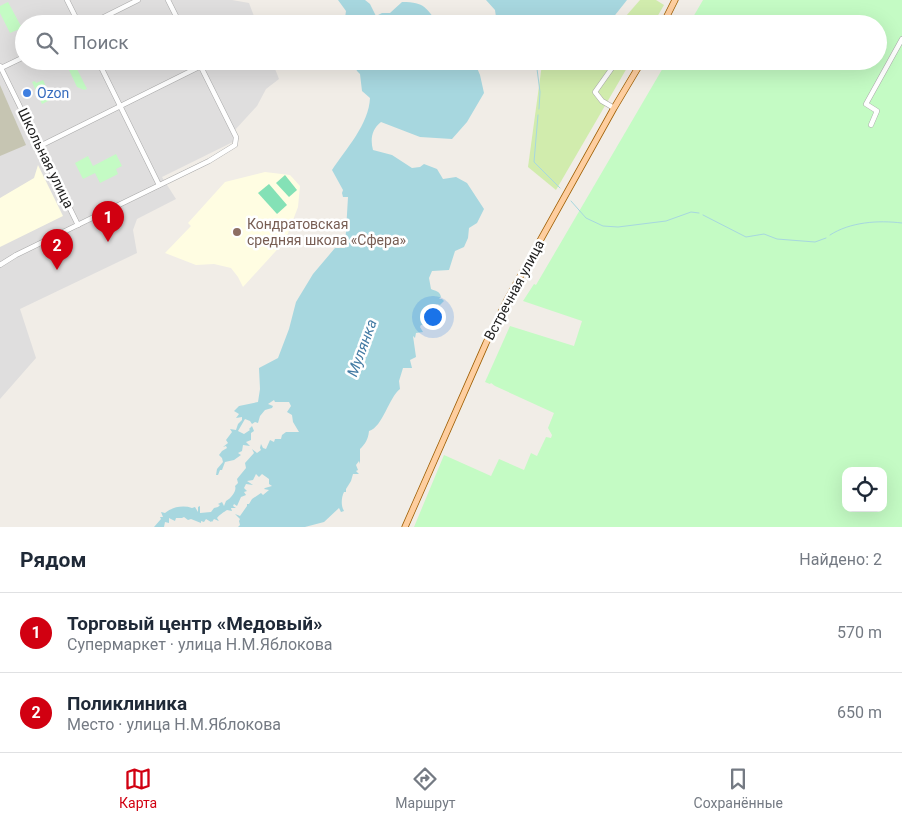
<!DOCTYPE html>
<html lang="ru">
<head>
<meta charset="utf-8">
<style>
  body { margin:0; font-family:Roboto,sans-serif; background:#f2f2f3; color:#1f2937 }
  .controls { position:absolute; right:15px; bottom:15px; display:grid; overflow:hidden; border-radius:10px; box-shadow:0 5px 20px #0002 }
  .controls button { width:45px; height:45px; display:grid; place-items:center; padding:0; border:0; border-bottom:1px solid #e0e1e3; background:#fff; color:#1f2937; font:25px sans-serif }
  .you { position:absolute; left:432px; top:316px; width:18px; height:18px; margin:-12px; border:4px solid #fff; border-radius:50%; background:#1a73e8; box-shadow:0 0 0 8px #1a73e833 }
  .badge { display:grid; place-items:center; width:32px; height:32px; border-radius:50%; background:#d10011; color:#fff; font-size:16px; font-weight:700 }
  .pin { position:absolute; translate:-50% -41px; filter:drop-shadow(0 1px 2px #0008) }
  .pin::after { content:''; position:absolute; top:26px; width:18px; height:15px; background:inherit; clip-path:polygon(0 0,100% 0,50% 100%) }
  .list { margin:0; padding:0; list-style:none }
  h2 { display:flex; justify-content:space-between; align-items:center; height:65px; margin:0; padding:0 20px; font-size:21px }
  h2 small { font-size:16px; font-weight:400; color:#747a83 }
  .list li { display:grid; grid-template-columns:32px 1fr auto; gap:15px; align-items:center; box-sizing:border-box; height:80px; padding:0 20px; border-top:1px solid #e0e1e3 }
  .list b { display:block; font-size:19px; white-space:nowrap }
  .list p { margin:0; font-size:16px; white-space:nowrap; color:#747a83 }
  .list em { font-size:16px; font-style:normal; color:#747a83 }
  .icon { flex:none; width:28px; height:28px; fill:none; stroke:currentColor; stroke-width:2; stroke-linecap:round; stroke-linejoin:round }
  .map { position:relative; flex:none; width:902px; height:527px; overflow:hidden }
  .search { position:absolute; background:#fff; box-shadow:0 5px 20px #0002; left:15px; right:15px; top:15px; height:55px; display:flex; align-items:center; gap:12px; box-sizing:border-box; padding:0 18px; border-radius:28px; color:#747a83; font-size:19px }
  .sheet { height:225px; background:#fff }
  nav { display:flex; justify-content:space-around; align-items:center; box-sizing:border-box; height:70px; border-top:1px solid #e0e1e3; background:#fff; font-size:14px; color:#747a83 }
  nav a { display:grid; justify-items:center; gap:2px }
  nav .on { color:#d10011 }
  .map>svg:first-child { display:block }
  .residential { fill:#dfdede }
  .education { fill:#fffde2 }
  .construction { fill:#c6c5b2 }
  .grass { fill:#d1ecad }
  .park { fill:#c4fbc4; fill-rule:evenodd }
  .pitch { fill:#84e1b6 }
  .water { fill:#a7d7df }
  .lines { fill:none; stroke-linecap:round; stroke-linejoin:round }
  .stream { stroke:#a7d7df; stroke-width:1 }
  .minor-casing { stroke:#a8a8a8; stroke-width:5.5 }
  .major-casing { stroke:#9d5d00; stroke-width:7 }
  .minor { stroke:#fff; stroke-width:4.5 }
  .major { stroke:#fece9f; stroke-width:5.5 }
  .shop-dot { fill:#3f7fe0; stroke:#fff; stroke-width:2 }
  .education-dot { fill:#8d6e63; stroke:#fff; stroke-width:2 }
  .labels { text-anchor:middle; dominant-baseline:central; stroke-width:5; stroke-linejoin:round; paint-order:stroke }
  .shop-label { font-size:14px; fill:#366cbe; stroke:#fff; text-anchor:start }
  .street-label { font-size:14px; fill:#212121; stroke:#fff }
  .education-label { font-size:14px; fill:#785e54; stroke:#fff; text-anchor:start }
  .water-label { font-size:15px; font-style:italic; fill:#447ba4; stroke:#fff }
</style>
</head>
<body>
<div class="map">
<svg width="902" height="527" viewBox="0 0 902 527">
  <rect width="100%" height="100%" fill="#f1ede7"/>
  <polygon class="residential" points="0,0 232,0 249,3 257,24 24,24 24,61 272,61 279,79 266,89 257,106 235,130 239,139 162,177 176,199 137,219 133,230 137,253 20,309 36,358 0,399"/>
  <g class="education">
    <polygon points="38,165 63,216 0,247 0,198 34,178"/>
    <polygon points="265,172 290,175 300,186 298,207 285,241 243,287 238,277 231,268 214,264 196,265 165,253 191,226 188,223 225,182"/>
  </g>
  <polygon class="construction" points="0,85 26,145 0,156"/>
  <g class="grass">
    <polygon points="640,0 656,0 664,5 653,24 619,24"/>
    <polygon points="549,61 631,61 556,190 528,167 542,64"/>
  </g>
  <g class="park">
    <path d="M703,0H902V527H414L444,455L491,476L499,459L524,470L531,453L537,456L546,437L551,438L552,435L548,428L554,413L495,386L491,383L490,384L485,382L510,326L574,346L582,321L523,301L534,284L536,285L667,61H878V24H689ZM846,471H883V508H846Z"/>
    <polygon points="8,2 22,28 10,33 0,13 0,6"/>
    <polygon points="75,65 87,89 84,90 77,87 68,68"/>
    <polygon points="43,80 52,99 42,104 32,82 35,81 36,83"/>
    <polygon points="116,154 122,166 116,169 118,174 100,183 95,173 83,179 75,163 88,156 93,166"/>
  </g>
  <g class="pitch">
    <polygon points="285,175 297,190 289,197 276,183"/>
    <polygon points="269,184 287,205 277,214 258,193"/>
  </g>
  <g class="water">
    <path d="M338,0H365L370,4L376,16L382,13H390L402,2C426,2 425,8 439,24H344L346,11Z"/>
    <polygon points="486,0 627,0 608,24 497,24 495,10"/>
    <path d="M353,61H474L480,75L484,93L467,122L452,139L420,137L381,122C372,129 370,139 373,150L392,155L412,168L420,167L424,164L437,169L443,179L456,177L467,183L484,209L477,223L469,228L468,238L464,247L455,251L449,270L432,271L429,278L431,289C435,291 440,291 441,297L439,299H442L444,301L440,305L437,304L434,310L431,309V314L435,319H431L429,322L430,325H421L420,327L423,332L416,333L415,338L413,336L416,357L410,360L412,368H403L399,381L400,389C389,397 383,427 369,431C368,440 365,444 360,449V464L359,461L356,465L358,470L356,471L359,474H353L351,481L346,489V492H344C341,498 341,506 344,511L341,512L339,508L324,522L305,527H238L240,525L239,521L240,519L235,514L240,516L247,506V504H249L252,499L261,493L263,495L269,490L264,489L265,488L272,486L269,484V479L262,474L259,477L256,474L253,480L247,481L253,485L246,484L244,488L247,491L244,492L246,495L241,497L237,506L234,504L233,506L236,508H231L232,511L227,510C224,512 219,515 217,518L219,521L214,519L212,522L211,521V522L206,519L204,522L201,521V523L191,519L188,520L184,517L182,518H176L175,521L169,518V523L165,522L164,527H154L161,519L160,517H163L161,512L165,513C172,507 183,505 192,508L195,507L198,512V507L200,506V513L211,512L214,508L218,507L220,505L218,504L222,502L224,506L226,501C232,498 237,490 235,486L238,483L237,479L246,468L245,463L254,453L252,449L257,453L261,450L260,448L261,444L263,448L266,449L270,440L274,442L275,439H281L282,435L286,432H299L293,422L292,415L287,412L291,406L289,402H275L274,400L268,404L273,406L272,408L265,410L260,416L258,423L255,422L252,424L250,421L245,419L238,431L244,434L250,430L249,429L252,426L254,431L251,433V440L246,442L250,446L243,445L242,451L238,453L241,455L234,460L225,462L222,470H220L218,475H216L217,469L223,462L222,458L219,455L222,451L227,448L226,446L223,447L228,443L226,440L232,432L230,429L236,430L238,424L242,420V417L236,418L239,414L234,411L239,406L258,402L260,389L259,368L278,358L289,329L296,302L313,274L335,248H345L348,197H343L342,193L343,190L332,170C346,149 369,124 370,98L362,91L360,74L357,71Z"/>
  </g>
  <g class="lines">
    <g class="stream">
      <polyline points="536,61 540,92 539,109"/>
      <polyline points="538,115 534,162 560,188"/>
      <polyline points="571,201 586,218 603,226 618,227 666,221 691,212 699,213"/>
      <polyline points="703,215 746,237 764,234 777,239 815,242 826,238"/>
      <path d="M830,235C850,222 878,220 902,223"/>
    </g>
    <defs>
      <g id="minor">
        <polyline points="67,0 79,24"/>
        <polyline points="168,0 180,24"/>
        <polyline points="90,24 138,0"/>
        <polyline points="98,61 159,185"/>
        <polyline points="0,66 78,225"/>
        <polyline points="1,68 24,57"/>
        <polyline points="614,108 602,101 595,92 617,61"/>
        <polyline points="871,125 877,111 866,104 902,39"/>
        <polyline points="40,146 201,66"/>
        <polyline points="0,265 16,255 209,161 235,145 236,137 198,61"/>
      </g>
      <g id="major">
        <polyline points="663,24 675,0"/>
        <polyline points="405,527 486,343 507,300 614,108 642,61"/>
      </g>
    </defs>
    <use href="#minor" class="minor-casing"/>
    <use href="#major" class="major-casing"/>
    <use href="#minor" class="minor"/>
    <use href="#major" class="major"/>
  </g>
  <circle class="shop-dot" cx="27" cy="93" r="5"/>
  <circle class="education-dot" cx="237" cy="232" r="5"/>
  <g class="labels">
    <g class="shop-label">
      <text x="37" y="93">Ozon</text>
    </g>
    <g class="street-label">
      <text transform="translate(46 158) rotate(64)">Школьная улица</text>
      <text transform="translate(514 290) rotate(-62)">Встречная улица</text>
    </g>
    <g class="education-label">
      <text x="247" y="224">Кондратовская<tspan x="247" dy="16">средняя школа «Сфера»</tspan></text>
    </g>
    <g class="water-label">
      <text transform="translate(362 348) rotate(-70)">Мулянка</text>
    </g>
  </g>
</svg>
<div class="controls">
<button><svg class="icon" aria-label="locate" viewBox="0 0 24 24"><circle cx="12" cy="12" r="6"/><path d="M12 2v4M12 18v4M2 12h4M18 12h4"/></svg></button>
</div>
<div class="you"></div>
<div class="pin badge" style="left:108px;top:242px">1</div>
<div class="pin badge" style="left:57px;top:270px">2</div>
<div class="search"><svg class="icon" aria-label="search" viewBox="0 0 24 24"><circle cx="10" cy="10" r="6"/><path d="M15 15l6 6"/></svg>Поиск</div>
</div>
<section class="sheet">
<h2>Рядом<small>Найдено: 2</small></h2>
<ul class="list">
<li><span class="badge">1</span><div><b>Торговый центр «Медовый»</b><p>Супермаркет · улица Н.М.Яблокова</p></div><em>570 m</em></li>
<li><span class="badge">2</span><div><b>Поликлиника</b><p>Место · улица Н.М.Яблокова</p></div><em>650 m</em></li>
</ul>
</section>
<nav>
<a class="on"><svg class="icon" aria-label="map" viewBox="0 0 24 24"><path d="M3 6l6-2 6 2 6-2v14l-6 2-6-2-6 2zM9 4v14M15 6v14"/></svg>Карта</a>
<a><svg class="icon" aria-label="directions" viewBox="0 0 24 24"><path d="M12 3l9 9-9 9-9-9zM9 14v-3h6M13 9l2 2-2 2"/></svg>Маршрут</a>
<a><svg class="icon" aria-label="saved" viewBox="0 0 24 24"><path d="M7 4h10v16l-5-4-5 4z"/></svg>Сохранённые</a>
</nav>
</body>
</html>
